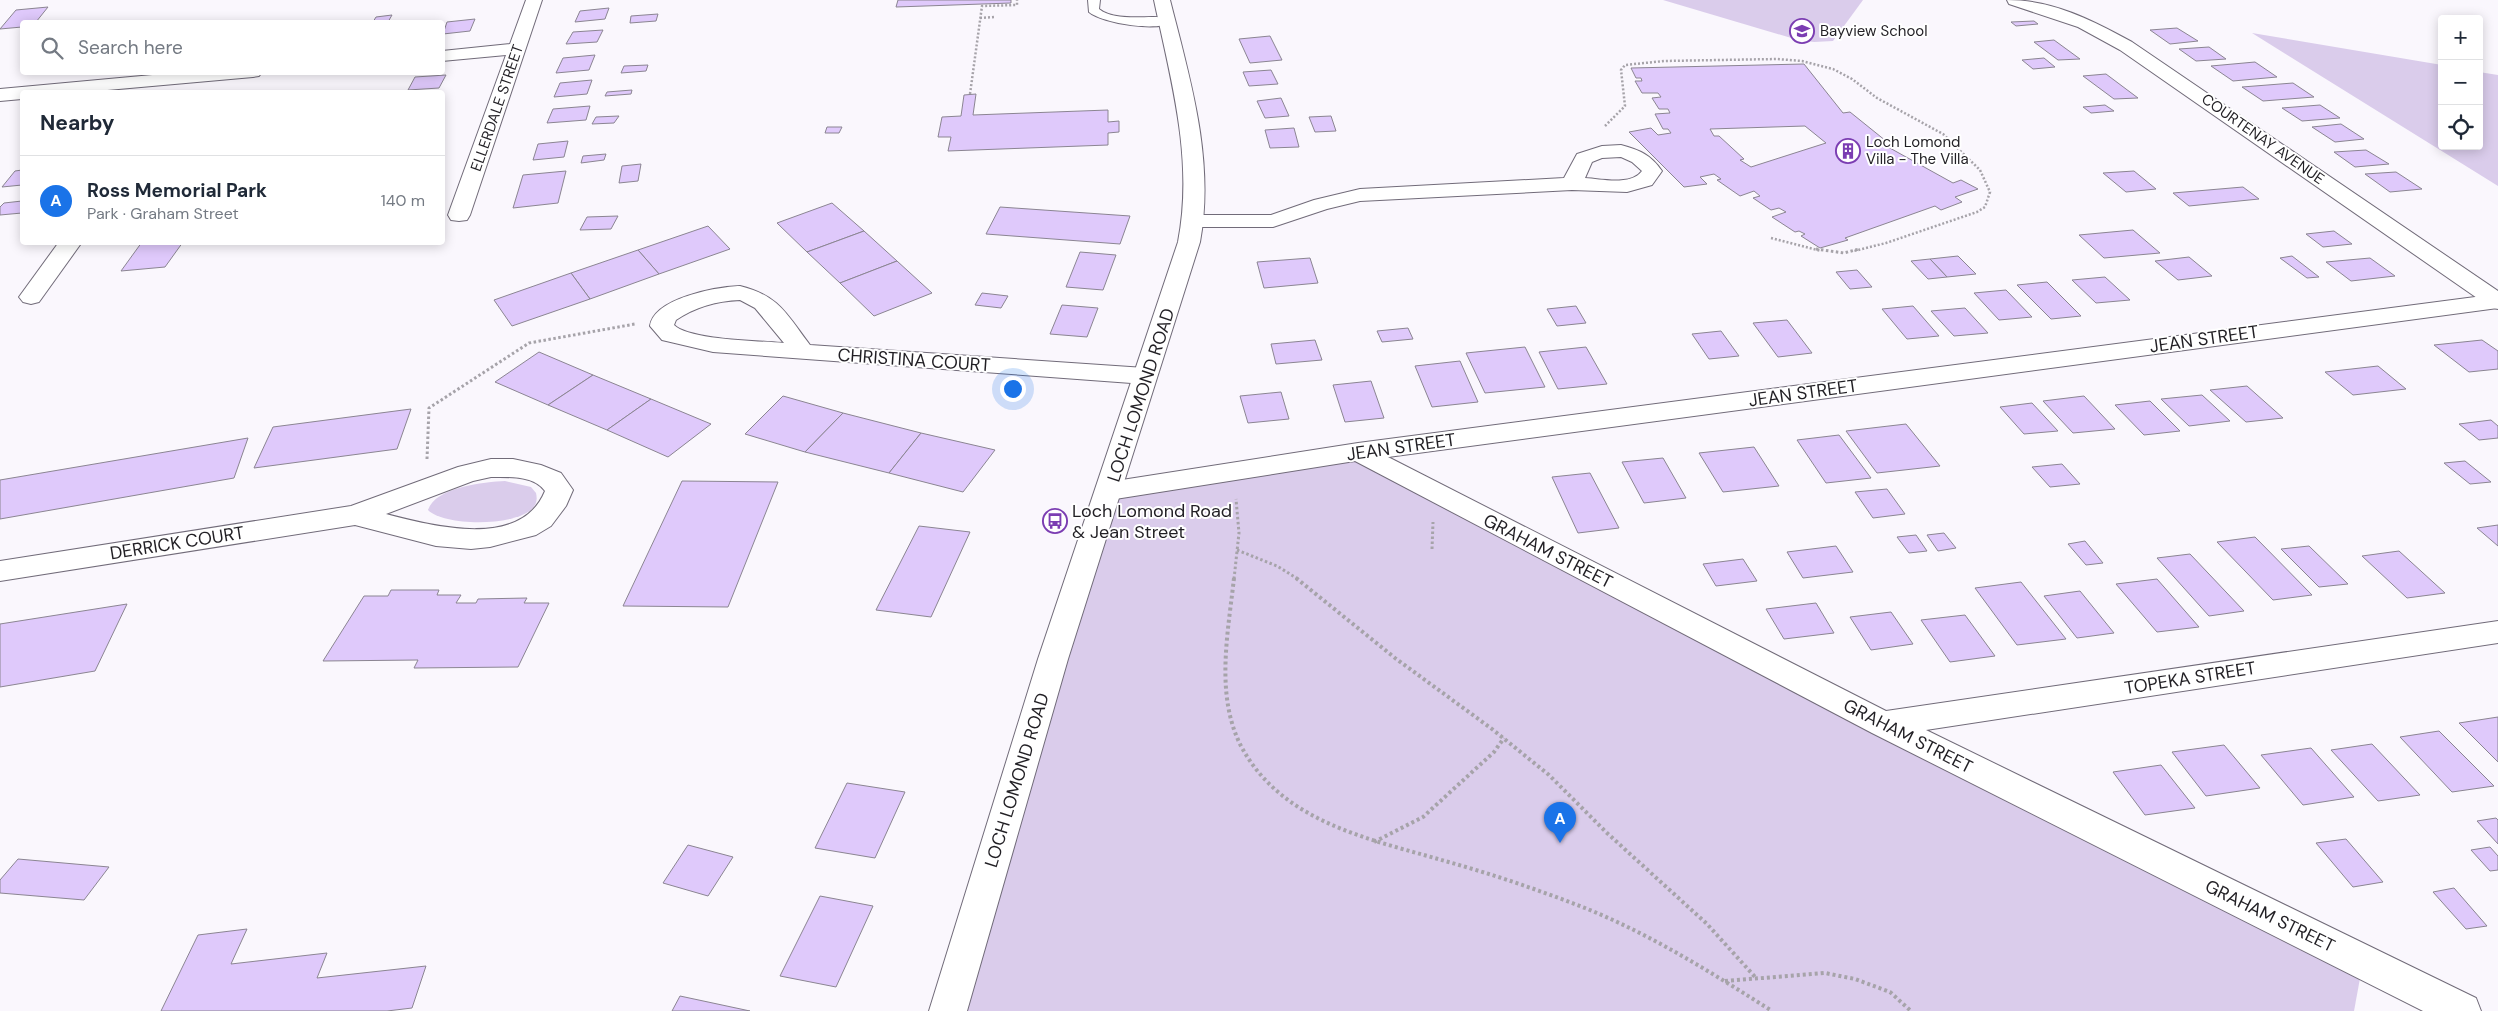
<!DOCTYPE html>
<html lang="en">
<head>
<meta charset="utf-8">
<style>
  body { margin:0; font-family:"DM Sans",sans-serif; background:#f6f6f7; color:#1f2937 }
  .controls { position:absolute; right:15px; top:15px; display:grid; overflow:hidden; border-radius:5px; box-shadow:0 2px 12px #0003 }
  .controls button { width:45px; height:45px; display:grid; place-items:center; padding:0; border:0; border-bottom:1px solid #e0e1e3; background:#fff; color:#1f2937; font:25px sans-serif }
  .you { position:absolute; left:1012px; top:388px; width:18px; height:18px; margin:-12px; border:4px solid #fff; border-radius:50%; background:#1a73e8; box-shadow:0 0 0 8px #1a73e833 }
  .badge { display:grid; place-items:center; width:32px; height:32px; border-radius:50%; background:#1a73e8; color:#fff; font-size:16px; font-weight:700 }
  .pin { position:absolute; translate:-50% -41px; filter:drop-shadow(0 1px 2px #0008) }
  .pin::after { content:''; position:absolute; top:26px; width:18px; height:15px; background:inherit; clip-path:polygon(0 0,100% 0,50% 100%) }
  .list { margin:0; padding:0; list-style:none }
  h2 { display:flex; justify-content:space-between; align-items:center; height:65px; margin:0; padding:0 20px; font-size:21px }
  h2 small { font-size:16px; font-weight:400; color:#747a83 }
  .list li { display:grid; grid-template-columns:32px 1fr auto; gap:15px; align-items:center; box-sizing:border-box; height:90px; padding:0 20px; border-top:1px solid #e0e1e3 }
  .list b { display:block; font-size:19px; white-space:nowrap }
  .list p { margin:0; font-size:16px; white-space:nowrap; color:#747a83 }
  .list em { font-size:16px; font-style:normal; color:#747a83 }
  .icon { flex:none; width:28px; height:28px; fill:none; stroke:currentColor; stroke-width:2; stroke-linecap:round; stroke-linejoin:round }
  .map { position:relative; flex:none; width:2498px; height:1011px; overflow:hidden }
  .search { position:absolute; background:#fff; box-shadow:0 2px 12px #0003; left:20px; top:20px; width:425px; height:55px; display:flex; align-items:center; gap:12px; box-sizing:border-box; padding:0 18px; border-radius:5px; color:#747a83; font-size:19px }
  .panel { position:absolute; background:#fff; box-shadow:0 2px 12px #0003; left:20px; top:90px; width:425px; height:155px; border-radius:5px }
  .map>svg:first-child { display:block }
  .green { fill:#dacceb }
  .building { fill:#dfc9fb; stroke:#8b8592; fill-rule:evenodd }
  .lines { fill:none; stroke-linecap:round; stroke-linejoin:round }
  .lane-casing { stroke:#716b79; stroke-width:2 }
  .street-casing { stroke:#716b79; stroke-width:2 }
  .secondary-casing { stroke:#716b79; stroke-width:2 }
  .path-far2 { stroke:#a6a3a9; stroke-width:2.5; stroke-dasharray:2 2; stroke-linecap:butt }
  .path-far1 { stroke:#a6a3a9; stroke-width:3; stroke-dasharray:2.5 2.5; stroke-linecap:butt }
  .path { stroke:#a6a3a9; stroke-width:4; stroke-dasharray:3 3; stroke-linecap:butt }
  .lane { fill:#fff; fill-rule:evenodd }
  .street { fill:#fff; fill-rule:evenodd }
  .secondary { fill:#fff; fill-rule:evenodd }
  .labels { text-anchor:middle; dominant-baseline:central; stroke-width:4; stroke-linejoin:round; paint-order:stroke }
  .far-poi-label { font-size:15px; fill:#211f24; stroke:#fff; text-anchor:start }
  .far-street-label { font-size:15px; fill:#211f24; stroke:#fff }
  .street-label { font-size:18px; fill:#211f24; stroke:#fff }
  .poi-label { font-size:18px; fill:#211f24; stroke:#fff; text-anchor:start }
</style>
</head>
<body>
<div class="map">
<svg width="2498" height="1011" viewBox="0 0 2498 1011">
  <rect width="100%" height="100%" fill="#faf7fd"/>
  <g class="green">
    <polygon points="1663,0 1863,0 1833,41 1814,42 1798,40"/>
    <polygon points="2252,33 2442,65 2442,146 2479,146 2479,72 2498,75 2498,186"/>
    <polygon points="1358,452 2363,962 2354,1011 948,1011 1109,491"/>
    <path d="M505,481L531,487L536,493C537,497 537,501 535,505C523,527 444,527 428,510C435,487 485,482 505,481Z"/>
  </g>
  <g class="building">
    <polygon points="898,0 1011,0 1011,3 896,7"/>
    <polygon points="48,7 36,22 22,22 22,27 0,29 16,10"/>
    <polygon points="609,8 605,19 575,22 580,11"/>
    <polygon points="658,14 656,21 630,23 631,16"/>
    <polygon points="392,15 388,22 373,22 376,17"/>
    <polygon points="475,19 470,31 443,34 447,22"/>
    <polygon points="2034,21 2038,24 2016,26 2011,22"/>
    <polygon points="2177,28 2198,41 2170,44 2150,30"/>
    <polygon points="603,30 597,42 566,44 573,32"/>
    <polygon points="1270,36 1282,60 1250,63 1239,39"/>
    <polygon points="2054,40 2080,59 2058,60 2034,42"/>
    <polygon points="2209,47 2226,59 2196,61 2179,49"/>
    <polygon points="595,55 589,70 556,73 563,58"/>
    <polygon points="2044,58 2055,67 2033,69 2022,60"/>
    <polygon points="2255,62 2277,77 2233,81 2211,66"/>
    <path d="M1804,64L1843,113L1850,112L1886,141L1879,142L1953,183L1961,180L1978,189L1955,197L1962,202L1941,210L1935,206L1845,238L1848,240L1820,248L1801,236L1805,234L1799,231L1795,232L1772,217L1786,212L1779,208L1771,210L1753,198L1760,196L1754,191L1740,196L1717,180L1721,179L1714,174L1700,177L1707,184L1684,187L1629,132L1651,128L1658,135L1671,133L1668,129H1663L1655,114L1670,113L1668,109H1659L1652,98L1661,97L1658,93H1642L1635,81H1642L1641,78H1636L1631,68ZM1805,126L1826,143L1751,167L1740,160L1744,159L1719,136H1714L1710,129Z"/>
    <polygon points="648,65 646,71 621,73 624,66"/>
    <polygon points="1271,70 1278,84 1249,86 1243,72"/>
    <polygon points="2106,74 2138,98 2114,99 2083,76"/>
    <polygon points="446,75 439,88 408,90 415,77"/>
    <polygon points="592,80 587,94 554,97 560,83"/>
    <polygon points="2293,83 2314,97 2263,101 2242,87"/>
    <polygon points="632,90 631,94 605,96 607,92"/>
    <polygon points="976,94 973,115 1108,110 1108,122 1119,121 1119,132 1108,133 1108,145 948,151 951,137 938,137 942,117 961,116 964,95"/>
    <polygon points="1281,98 1289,116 1265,118 1257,101"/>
    <polygon points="2105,105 2114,111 2091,113 2083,107"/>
    <polygon points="2320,105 2340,118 2302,121 2282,108"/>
    <polygon points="590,106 586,120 547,123 553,109"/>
    <polygon points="619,116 614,123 592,124 596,117"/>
    <polygon points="1331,116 1336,131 1315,132 1309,117"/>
    <polygon points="2341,124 2364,139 2335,142 2312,127"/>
    <polygon points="827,127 842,127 839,133 825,133"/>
    <polygon points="1294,128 1299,147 1270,148 1265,130"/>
    <polygon points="568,141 564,157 533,160 538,144"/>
    <polygon points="2366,150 2389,164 2355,167 2334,152"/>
    <polygon points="606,154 604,160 581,163 583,156"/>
    <polygon points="641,164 638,181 619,183 622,166"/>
    <polygon points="22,170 22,185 2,187 15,171"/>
    <polygon points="566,171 558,203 513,208 523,175"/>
    <polygon points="2134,171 2156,189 2126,192 2103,173"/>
    <polygon points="2396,172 2422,189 2390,192 2365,174"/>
    <polygon points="2243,187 2259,199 2189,206 2173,193"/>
    <polygon points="22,201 22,213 0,215 0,207 4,203"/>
    <polygon points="832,203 864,231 807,252 777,223"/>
    <polygon points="1000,207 1130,216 1120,244 986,234"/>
    <polygon points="618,216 611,229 580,230 587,217"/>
    <polygon points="708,226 730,249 659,274 638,250"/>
    <polygon points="2133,230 2160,253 2104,258 2079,235"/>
    <polygon points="864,231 897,261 840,283 807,252"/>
    <polygon points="2334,231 2352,244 2323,247 2306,234"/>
    <polygon points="142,242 183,242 165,267 121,271"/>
    <polygon points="638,250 659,274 590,299 571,273"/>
    <polygon points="1080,252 1116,255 1103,290 1066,287"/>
    <polygon points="1958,256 1976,274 1947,277 1930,259"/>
    <polygon points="2292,256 2319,277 2307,278 2280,258"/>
    <polygon points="2189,257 2212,276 2178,280 2155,261"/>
    <polygon points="1310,258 1318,283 1264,288 1257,262"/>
    <polygon points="2370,258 2395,276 2351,281 2326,262"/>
    <polygon points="1930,259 1947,277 1928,279 1911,261"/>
    <polygon points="897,261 932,293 874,316 840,283"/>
    <polygon points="1857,270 1872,287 1850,289 1836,272"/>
    <polygon points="571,273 590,299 512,326 494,300"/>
    <polygon points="2105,277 2130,300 2096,303 2072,280"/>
    <polygon points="2047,282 2081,316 2051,319 2017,285"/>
    <polygon points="2006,290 2032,317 1999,320 1974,293"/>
    <polygon points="982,293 1008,296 1001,308 975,305"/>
    <polygon points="1062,305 1098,308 1087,337 1050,334"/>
    <polygon points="1576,306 1586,323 1557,326 1547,309"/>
    <polygon points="1913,306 1939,336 1907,339 1882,309"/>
    <polygon points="1965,308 1988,333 1954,336 1931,311"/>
    <polygon points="1787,320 1812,353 1778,357 1753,323"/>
    <polygon points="1408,328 1413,339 1382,342 1377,331"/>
    <polygon points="1721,331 1739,356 1709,359 1692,334"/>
    <polygon points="1315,340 1322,360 1276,364 1271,344"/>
    <polygon points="2482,340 2498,351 2498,369 2469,372 2434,345"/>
    <polygon points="1525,347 1545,387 1485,393 1466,353"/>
    <polygon points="1586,347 1607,384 1558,389 1539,352"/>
    <polygon points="539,352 593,375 548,405 495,382"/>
    <polygon points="1460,361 1478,402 1432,407 1415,366"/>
    <polygon points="2378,366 2406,389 2353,395 2325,372"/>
    <polygon points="593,375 651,399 607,430 548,405"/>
    <polygon points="1371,381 1384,418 1345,422 1333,385"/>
    <polygon points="2247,386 2283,418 2246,422 2210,390"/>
    <polygon points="1281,392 1289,419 1248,423 1240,396"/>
    <polygon points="2202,395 2230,421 2189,426 2161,399"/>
    <polygon points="783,396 843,413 805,452 745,434"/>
    <polygon points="2084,396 2115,429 2073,433 2043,401"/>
    <polygon points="651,399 711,424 668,457 607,430"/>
    <polygon points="2150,401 2180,431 2144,435 2115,405"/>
    <polygon points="2032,403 2058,431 2024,434 2000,407"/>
    <polygon points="411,409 397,449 254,468 273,427"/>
    <polygon points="843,413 921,433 889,473 805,452"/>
    <polygon points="2491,420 2498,426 2498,438 2479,440 2459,424"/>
    <polygon points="1906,424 1940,466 1877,473 1846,431"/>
    <polygon points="921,433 995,450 963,492 889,473"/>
    <polygon points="1839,435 1871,478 1826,483 1797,440"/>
    <polygon points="248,438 234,478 0,519 0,480"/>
    <polygon points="1754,447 1779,486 1723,492 1699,453"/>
    <polygon points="1663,458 1686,498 1644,503 1622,462"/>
    <polygon points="2465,461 2491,482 2470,484 2444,463"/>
    <polygon points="2062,464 2080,484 2050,487 2032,467"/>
    <polygon points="1590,473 1619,528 1578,533 1552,477"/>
    <polygon points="682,481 778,482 728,607 623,606"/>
    <polygon points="1887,489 1905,514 1873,518 1855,492"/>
    <polygon points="2498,525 2498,546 2477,528"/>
    <polygon points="919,526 970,532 931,617 876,610"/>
    <polygon points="1944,533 1956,548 1938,551 1927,535"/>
    <polygon points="1916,535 1927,551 1909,553 1897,537"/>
    <polygon points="2255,537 2312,595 2273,600 2217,542"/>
    <polygon points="2085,541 2103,563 2086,565 2068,544"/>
    <polygon points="1836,546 1853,572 1803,578 1787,552"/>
    <polygon points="2309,546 2348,584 2319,587 2281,549"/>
    <polygon points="2399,551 2445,593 2407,598 2362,556"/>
    <polygon points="2190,554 2244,611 2209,616 2157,558"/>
    <polygon points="1743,559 1757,581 1716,586 1703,564"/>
    <polygon points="2157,579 2199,627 2157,632 2116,584"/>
    <polygon points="2021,582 2066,639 2017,645 1975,588"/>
    <polygon points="391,590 439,590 437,595 461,595 456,603 476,603 478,599 527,598 524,603 549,603 518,667 414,668 418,660 323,661 364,596 388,596"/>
    <polygon points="2080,591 2114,633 2077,638 2044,596"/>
    <polygon points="1816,603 1834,633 1784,639 1766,609"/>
    <polygon points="127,604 95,671 0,687 0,624"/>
    <polygon points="1891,612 1913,644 1871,650 1850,617"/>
    <polygon points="1965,615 1995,656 1950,662 1921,620"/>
    <polygon points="2498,717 2498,762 2459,723"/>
    <polygon points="2439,731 2494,786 2452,792 2400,737"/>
    <polygon points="2372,744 2420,795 2378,801 2331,750"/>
    <polygon points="2224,745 2260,788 2206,796 2172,752"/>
    <polygon points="2311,748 2354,797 2303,805 2261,755"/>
    <polygon points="2161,765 2195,808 2145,815 2113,772"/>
    <polygon points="847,783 905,792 875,858 815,848"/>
    <polygon points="2496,818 2498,820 2498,844 2477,821"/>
    <polygon points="2346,839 2383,882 2353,887 2316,843"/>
    <polygon points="688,845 733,857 708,896 663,883"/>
    <polygon points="2490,847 2498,856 2498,870 2490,871 2471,850"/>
    <polygon points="18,859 109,867 84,900 0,893 0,880"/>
    <polygon points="2454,888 2487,926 2466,929 2433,892"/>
    <polygon points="820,896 873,906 836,987 780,976"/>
    <polygon points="247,929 231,964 327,953 317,978 426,966 412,1008 387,1011 161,1011 198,935"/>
    <polygon points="680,996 750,1011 672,1011"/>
  </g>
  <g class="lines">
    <defs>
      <path id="lane" d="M1088,0H1100L1099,9C1119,25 1162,11 1172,21C1160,33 1102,23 1089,12Z"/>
      <g id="street">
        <polygon points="526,0 542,0 470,215 467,220 459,221 451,220 448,215 506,55 442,61 442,51 510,44"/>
        <polygon points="185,72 262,72 259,76 253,77 85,92 22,92 22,99 0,101 0,89"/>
        <path d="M1621,145C1640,150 1651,155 1662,171L1652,185L1627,192L1572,190L1360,201L1327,209L1273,227H1193L1185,226L1182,221L1185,216L1193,215H1271L1314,200L1360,189L1564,178L1577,154L1602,146ZM1621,157L1632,162L1642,171C1631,186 1601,179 1585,178L1592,162L1602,158Z"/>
        <polygon points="59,242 82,242 39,302 31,304 23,302 19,297"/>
        <path d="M740,286C780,296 787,315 810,345L1145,368L1154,371L1157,376L1154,381L1145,384L713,352L662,340L650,326C654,298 716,287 740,286ZM740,300L755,308L784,343C761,341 688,340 674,325L676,320C695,307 717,301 740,300Z"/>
        <polygon points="2498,294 2498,308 1388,457 1886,711 2498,621 2498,643 1926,730 2476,998 2481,1011 2423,1011 1872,733 1355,461 1109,500 1099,497 1095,491 1099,485 1109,482 1358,443"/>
        <path d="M491,459H513L541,465L561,473L573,490L566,506L551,526L536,535L490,547L471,549L436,546L355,525L0,581V561L351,506L458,467ZM491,477C508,477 534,475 545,491C521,550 433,526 386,514L473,481Z"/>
      </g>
      <g id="secondary">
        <path d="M1154,0H1170C1190,79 1215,160 1200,242L1068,659L967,1011H929L1038,659L1178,242C1194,160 1171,80 1154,0Z"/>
        <path d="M2007,0C2053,0 2092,20 2132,42L2498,291V309L2490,307L2120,50L2078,27L2009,4Z"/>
      </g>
    </defs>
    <use href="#lane" class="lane-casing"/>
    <use href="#street" class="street-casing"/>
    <use href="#secondary" class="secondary-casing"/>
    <g class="path-far2">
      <polyline points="980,18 995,17"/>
      <polyline points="970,94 982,6 1017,5 1017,0"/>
      <polyline points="1605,126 1625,106 1621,70 1625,65 1664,61 1777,59 1802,61 1833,69 1852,79 1877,98 1943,134 1980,170 1990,192 1985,207 1977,212 1886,243 1854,251"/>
      <polyline points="1771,238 1821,251"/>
    </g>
    <g class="path-far1">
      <polyline points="1816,249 1844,253 1859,249"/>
      <polyline points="427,459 429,408 529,343 635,324"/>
      <polyline points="1432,549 1433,522"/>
      <polyline points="1237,550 1277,566 1298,579"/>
      <polyline points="1234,579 1239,533 1236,499"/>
    </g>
    <g class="path">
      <path d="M1234,578C1228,633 1215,695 1241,746C1282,823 1370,839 1445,861C1492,874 1539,890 1585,908C1652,935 1712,973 1772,1011"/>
      <polyline points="1296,578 1395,658 1492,729 1549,775 1607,833 1707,924 1756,978"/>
      <polyline points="1374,842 1423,817 1494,752 1504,738"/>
      <polyline points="1725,981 1825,973 1855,979 1890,992 1911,1011"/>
    </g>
    <use href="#lane" class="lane"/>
    <use href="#street" class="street"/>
    <use href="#secondary" class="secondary"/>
  </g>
  <defs>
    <symbol id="school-ring" viewBox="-11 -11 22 22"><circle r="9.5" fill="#fff" stroke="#7b3db2" stroke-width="1.5"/><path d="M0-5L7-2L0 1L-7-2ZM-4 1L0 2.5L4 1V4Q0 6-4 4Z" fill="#7b3db2"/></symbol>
    <symbol id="building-ring" viewBox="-11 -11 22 22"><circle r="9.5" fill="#fff" stroke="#7b3db2" stroke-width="1.5"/><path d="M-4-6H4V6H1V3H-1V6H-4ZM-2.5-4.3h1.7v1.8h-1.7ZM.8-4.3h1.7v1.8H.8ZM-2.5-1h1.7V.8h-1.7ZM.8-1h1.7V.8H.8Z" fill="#7b3db2"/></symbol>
    <symbol id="bus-ring" viewBox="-11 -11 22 22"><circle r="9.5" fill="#fff" stroke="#7b3db2" stroke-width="1.5"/><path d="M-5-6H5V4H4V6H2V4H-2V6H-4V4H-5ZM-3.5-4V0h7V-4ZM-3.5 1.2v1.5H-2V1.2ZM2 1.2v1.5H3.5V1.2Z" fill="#7b3db2"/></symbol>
  </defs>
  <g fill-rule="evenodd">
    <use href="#school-ring" x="1788" y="17" width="28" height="28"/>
    <use href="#building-ring" x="1834" y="137" width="28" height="28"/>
    <use href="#bus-ring" x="1041" y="507" width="28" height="28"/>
  </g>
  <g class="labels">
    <g class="far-poi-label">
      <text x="1820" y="31">Bayview School</text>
      <text x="1866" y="142">Loch Lomond<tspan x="1866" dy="17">Villa - The Villa</tspan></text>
    </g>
    <g class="far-street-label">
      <text transform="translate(497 108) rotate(-71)">ELLERDALE STREET</text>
      <text transform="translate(2263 139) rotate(35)">COURTENAY AVENUE</text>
    </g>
    <g class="street-label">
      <text transform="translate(2204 339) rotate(-8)">JEAN STREET</text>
      <text transform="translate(914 360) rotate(4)">CHRISTINA COURT</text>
      <text transform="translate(1803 393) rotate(-8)">JEAN STREET</text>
      <text transform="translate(1141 395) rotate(-72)">LOCH LOMOND ROAD</text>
      <text transform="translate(1401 447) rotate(-8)">JEAN STREET</text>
      <text transform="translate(177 543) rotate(-9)">DERRICK COURT</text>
      <text transform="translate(1548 551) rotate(27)">GRAHAM STREET</text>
      <text transform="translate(2190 678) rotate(-9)">TOPEKA STREET</text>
      <text transform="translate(1908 736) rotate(27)">GRAHAM STREET</text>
      <text transform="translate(1017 780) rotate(-73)">LOCH LOMOND ROAD</text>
      <text transform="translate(2270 916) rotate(26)">GRAHAM STREET</text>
    </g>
    <g class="poi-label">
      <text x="1072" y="511">Loch Lomond Road<tspan x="1072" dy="21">&amp; Jean Street</tspan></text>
    </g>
  </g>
</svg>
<div class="controls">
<button>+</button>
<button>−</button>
<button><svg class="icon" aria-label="locate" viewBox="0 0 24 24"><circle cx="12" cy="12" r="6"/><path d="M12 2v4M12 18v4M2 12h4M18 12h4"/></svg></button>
</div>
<div class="you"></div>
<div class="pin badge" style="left:1560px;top:843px">A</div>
<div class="search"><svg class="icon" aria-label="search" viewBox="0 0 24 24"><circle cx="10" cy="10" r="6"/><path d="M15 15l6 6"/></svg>Search here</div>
<section class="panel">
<h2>Nearby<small></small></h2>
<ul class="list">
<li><span class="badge">A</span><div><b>Ross Memorial Park</b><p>Park · Graham Street</p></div><em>140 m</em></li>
</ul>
</section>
</div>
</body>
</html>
